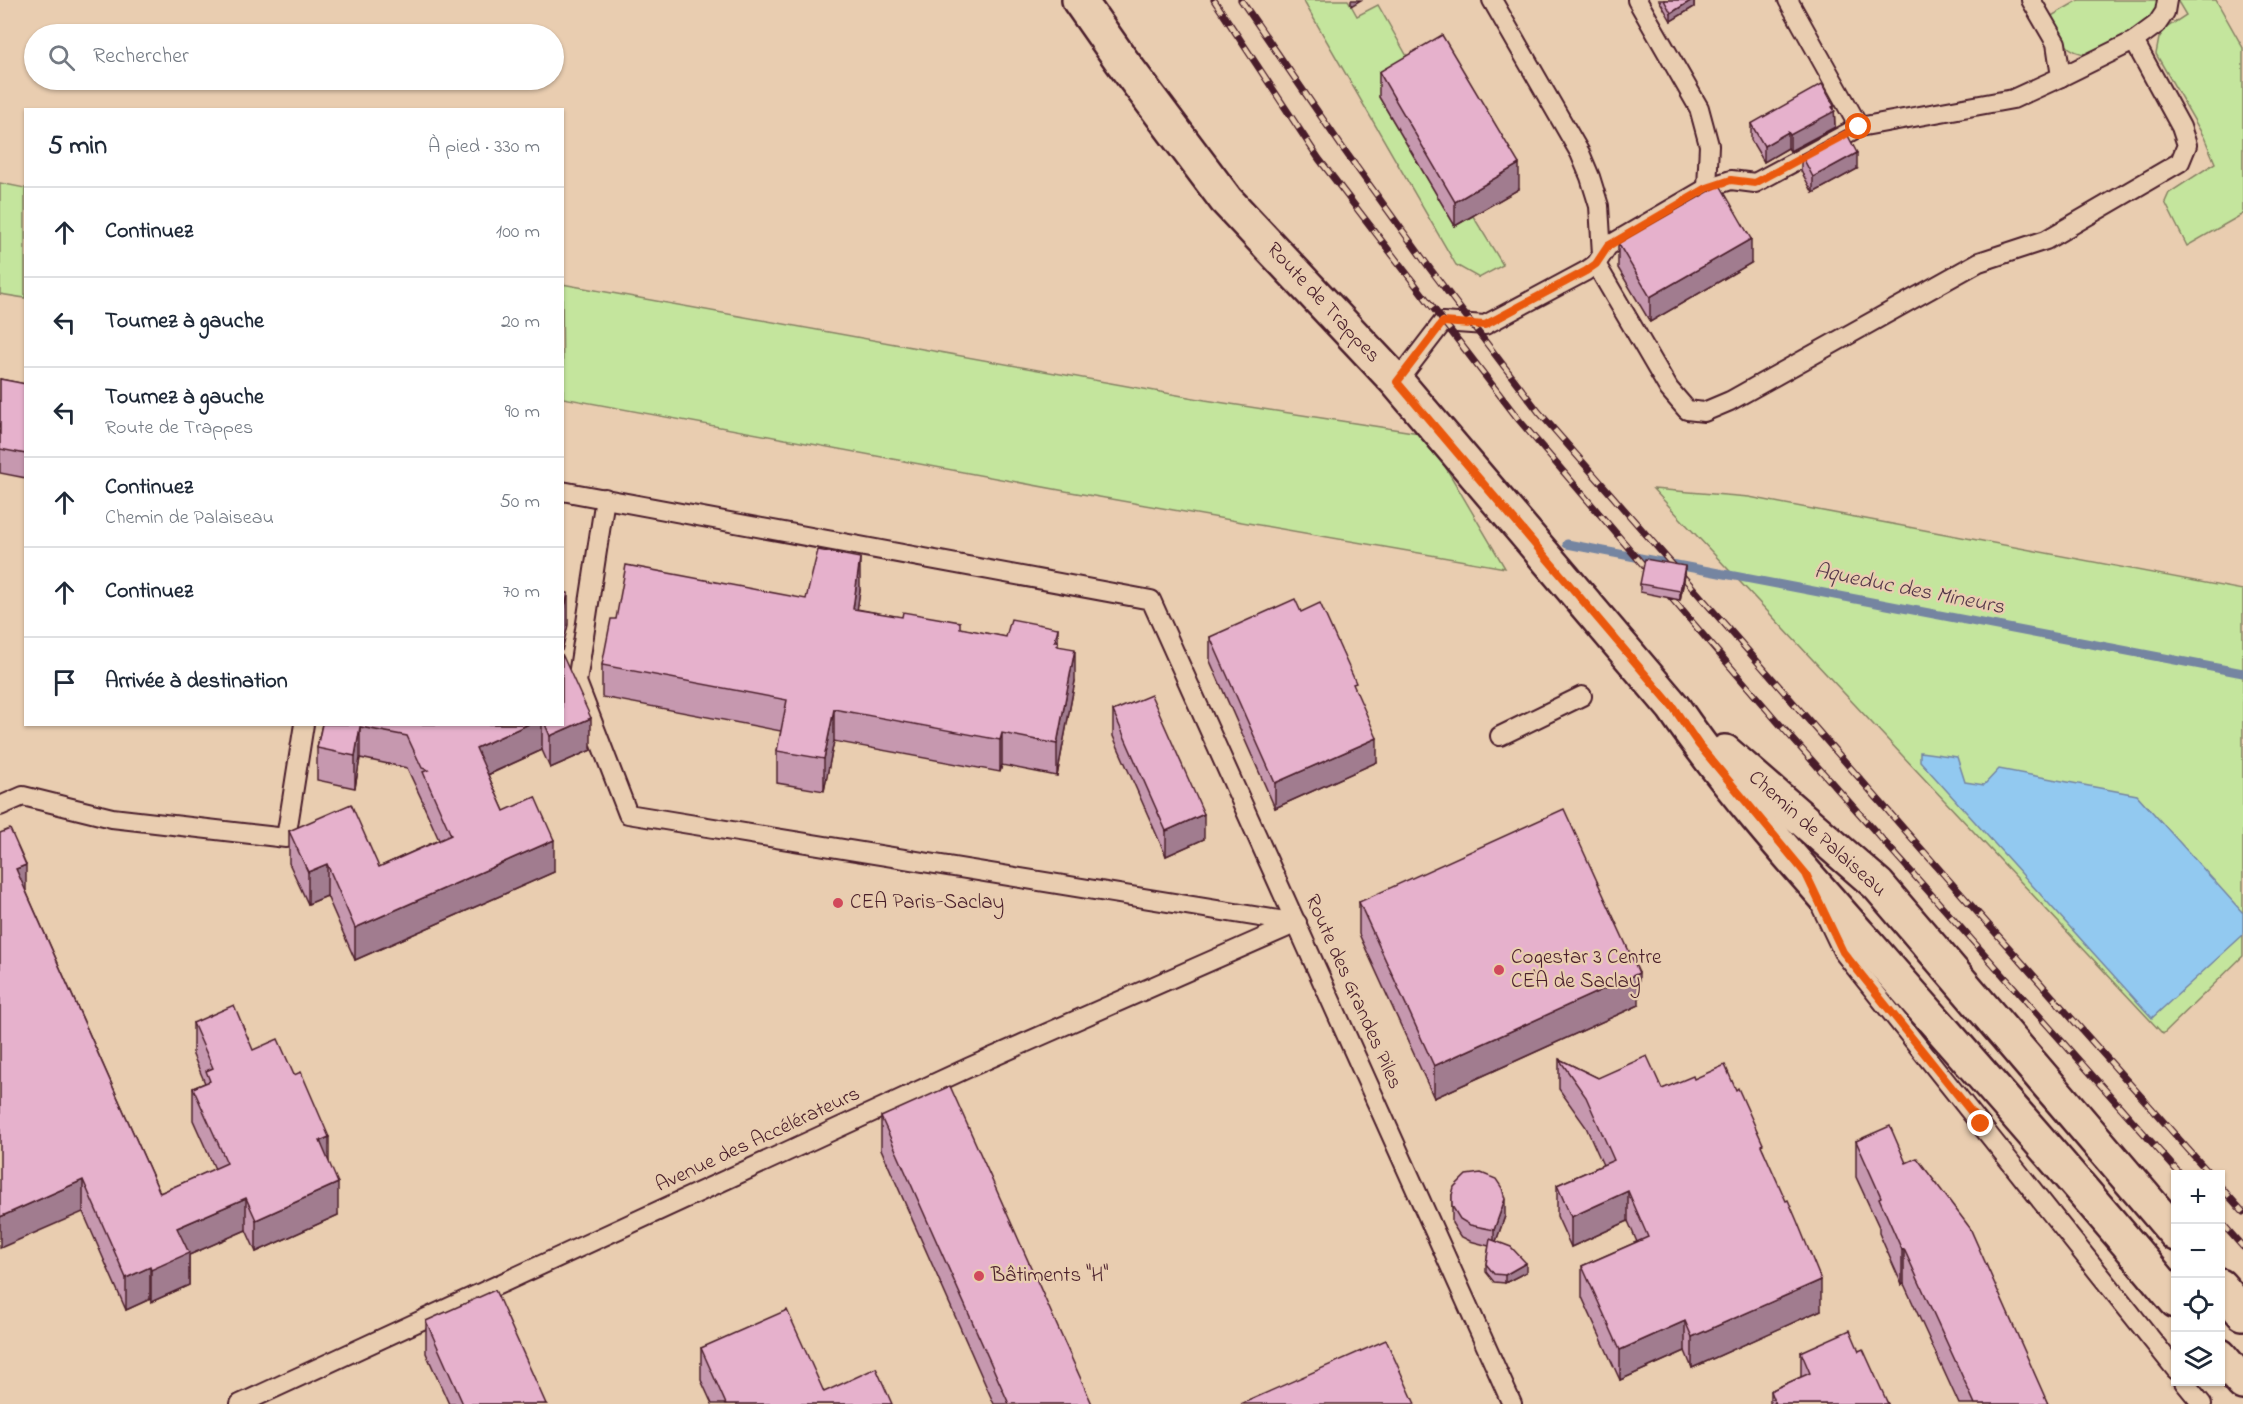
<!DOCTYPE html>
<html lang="fr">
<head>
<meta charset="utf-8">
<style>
  body { margin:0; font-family:"Indie Flower",sans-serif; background:#f6f6f7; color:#1f2937 }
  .controls { position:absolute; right:18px; bottom:18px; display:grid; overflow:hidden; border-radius:0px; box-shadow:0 2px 4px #0004 }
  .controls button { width:54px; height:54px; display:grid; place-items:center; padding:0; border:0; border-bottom:2px solid #e0e1e3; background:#fff; color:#1f2937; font:30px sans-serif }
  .stop { position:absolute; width:18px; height:18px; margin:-14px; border:4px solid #ea580c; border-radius:50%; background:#fff }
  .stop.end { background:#ea580c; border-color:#fff; box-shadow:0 2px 6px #0008 }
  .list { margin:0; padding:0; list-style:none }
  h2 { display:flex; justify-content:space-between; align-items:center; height:78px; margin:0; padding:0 24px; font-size:26px }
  h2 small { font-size:20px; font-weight:400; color:#747a83 }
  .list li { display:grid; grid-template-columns:39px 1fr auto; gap:18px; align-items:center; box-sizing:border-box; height:90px; padding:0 24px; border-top:2px solid #e0e1e3 }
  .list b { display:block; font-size:22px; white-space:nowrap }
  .list p { margin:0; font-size:20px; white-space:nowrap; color:#747a83 }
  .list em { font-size:20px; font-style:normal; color:#747a83 }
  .icon { flex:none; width:33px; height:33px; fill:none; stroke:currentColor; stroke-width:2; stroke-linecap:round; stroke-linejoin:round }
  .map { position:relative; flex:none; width:2243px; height:1404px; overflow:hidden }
  .search { position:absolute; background:#fff; box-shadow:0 2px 4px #0004; left:24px; top:24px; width:540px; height:66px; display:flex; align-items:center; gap:15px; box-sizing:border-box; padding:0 21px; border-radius:33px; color:#747a83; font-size:22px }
  .panel { position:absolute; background:#fff; box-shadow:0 2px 4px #0004; left:24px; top:108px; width:540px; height:618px; border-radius:0px }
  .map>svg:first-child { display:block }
  .green { fill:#c4e59d; stroke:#878264; stroke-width:1.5 }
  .water { fill:#92c9f0; stroke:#7585a1; stroke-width:1.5 }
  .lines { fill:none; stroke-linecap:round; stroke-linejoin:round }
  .stream { stroke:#7585a1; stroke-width:9 }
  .lane-casing { stroke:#4a1f2b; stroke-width:22 }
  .primary-casing { stroke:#4a1f2b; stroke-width:38 }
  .lane { stroke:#e9cdb0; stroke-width:18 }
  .primary { stroke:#e9cdb0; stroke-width:33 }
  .rail-casing { stroke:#4a1f2b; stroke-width:7 }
  .rail { stroke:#e9cdb0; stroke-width:4.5; stroke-dasharray:14; stroke-linecap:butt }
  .wall { fill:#c698af; stroke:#4a1f2b; stroke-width:1.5 }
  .shaded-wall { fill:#a17c8f; stroke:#4a1f2b; stroke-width:1.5 }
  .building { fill:#e6b1cc; stroke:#4a1f2b; stroke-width:1.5 }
  .route { stroke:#ea580c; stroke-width:8 }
  .poi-dot { fill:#d1495b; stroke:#e9cdb0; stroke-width:2 }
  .labels { text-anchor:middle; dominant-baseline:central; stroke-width:4.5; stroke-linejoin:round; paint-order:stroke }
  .street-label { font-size:21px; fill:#4a1f2b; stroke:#e9cdb0 }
  .poi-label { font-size:21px; fill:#4a1f2b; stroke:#e9cdb0; text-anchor:start }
  .water-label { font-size:22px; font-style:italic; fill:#553849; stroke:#e9cdb0 }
</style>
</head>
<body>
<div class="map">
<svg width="2243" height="1404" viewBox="0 0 2243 1404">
  <rect width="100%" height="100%" fill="#e9cdb0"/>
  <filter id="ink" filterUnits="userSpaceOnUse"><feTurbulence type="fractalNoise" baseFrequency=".0167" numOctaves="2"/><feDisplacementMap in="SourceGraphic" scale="12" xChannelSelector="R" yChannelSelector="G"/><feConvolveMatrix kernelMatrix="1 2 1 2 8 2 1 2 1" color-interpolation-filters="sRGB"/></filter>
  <g filter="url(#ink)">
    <g class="green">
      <polygon points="1303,0 1348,0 1357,16 1378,5 1417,74 1379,97 1455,226 1473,216 1503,265 1479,278 1456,265"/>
      <path d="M2079,0H2159L2158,8L2148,24L2088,54C2066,54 2057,34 2048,18Z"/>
      <polygon points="2177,0 2216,0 2243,48 2243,214 2187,246 2165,202 2169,193 2215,163 2204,137 2156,54 2159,38 2166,28 2186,15"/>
      <polygon points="0,183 25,188 25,298 0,294"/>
      <polygon points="562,284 1205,400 1426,434 1505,568 1065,491 563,398"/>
      <polygon points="1653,489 1749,497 2243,590 2243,956 2163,1034"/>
    </g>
    <polygon class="water" points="1920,752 1957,757 1965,782 1984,785 1999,769 2137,795 2243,913 2243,935 2152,1018 1920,761"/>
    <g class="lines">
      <polyline class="stream" points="1567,544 2243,673"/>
      <defs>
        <g id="lane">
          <polyline points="1492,0 1580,153 1590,177 1599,206 1602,254"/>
          <polyline points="1637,0 1699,108 1709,145 1707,188"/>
          <polyline points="1788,0 1859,127"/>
          <polyline points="2031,0 2056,43 2061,77"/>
          <polyline points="1596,264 1669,389 1687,410 1704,412 1730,401 1979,262 2046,240 2180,162 2187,145 2181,127 2134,41"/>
          <polyline points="1397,382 1443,322 1485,325 1586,271 1596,264 1608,246 1707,188 1731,180 1755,183 1859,127 2013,99 2061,77 2134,41 2157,24 2165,12 2167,0"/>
          <polyline points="562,491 1151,600 1512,1404"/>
          <polyline points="605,498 577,682 628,814 1297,923"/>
          <polyline points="1500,736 1582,696"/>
          <polyline points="0,806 23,796 112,818 286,838 304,724"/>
          <polyline points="1822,908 1843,952 2176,1370"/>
          <polyline points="2184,1382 2202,1404"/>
          <polyline points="240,1404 970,1067 1297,923"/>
        </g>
        <g id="primary">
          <path d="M1079,0L1121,60L1226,200L1397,382L1673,707C1731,792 1801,869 1869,946C1972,1064 2076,1180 2176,1301"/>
          <polyline points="1725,752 1878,885 2176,1234"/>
          <polyline points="2220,1286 2243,1313"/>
          <polyline points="2220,1356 2243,1383"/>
        </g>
      </defs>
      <use href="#lane" class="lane-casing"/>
      <use href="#primary" class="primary-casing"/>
      <use href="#lane" class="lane"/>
      <use href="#primary" class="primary"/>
      <defs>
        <g id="rail">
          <polyline points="1214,0 1319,159 1519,420 1776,720 2180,1174"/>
          <polyline points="1241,0 1342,147 1431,270 1538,411 1946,877 2210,1174"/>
          <polyline points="2220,1186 2243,1212"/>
          <polyline points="2220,1221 2243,1247"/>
        </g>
      </defs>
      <use href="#rail" class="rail-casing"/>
      <use href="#rail" class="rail"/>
    </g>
    <g class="wall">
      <polygon points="1659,0 1694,0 1694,7 1671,21"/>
      <polygon points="1379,72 1519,189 1455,226 1379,97"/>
      <polygon points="1834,110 1835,127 1790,151 1788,148 1764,162 1751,140 1751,124"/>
      <polygon points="1801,154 1857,169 1813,193 1801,171"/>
      <polygon points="1618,243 1751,263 1650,322 1618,268"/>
      <polygon points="0,379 26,384 26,478 0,473"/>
      <polygon points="1685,575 1680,600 1640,592 1640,584"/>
      <polygon points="860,590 857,609 1006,637 1058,628 1058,646 1075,681 1057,776 1002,765 1000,772 834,741 824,791 777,783 777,751 781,731 602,697 602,665 616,619 806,599"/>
      <polygon points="1301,612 1377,762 1275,808 1210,661 1210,637"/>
      <polygon points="1113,711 1204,839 1166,856 1113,736"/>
      <polygon points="322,724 562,724 591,750 550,768 542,750 488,775 504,811 554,872 355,960 327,896 308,904 289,863 289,831 379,867 439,840 423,804 423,801 422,800 407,768 360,758 355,788 317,780 317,748"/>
      <polygon points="26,891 160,1193 215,1169 193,1120 193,1088 205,1083 193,1055 193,1023 253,1050 329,1163 338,1215 256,1252 246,1230 189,1255 189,1285 151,1302 150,1299 126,1310 83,1212"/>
      <polygon points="1359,902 1639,1005 1434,1098 1359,934"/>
      <polygon points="1559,1059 1598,1078 1662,1089 1694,1079 1763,1150 1821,1310 1692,1368 1685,1351 1620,1380 1582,1297 1582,1266 1637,1242 1628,1221 1571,1247 1557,1216 1557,1185 1603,1165 1586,1127 1559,1089"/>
      <polygon points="881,1117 1092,1404 994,1404 881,1149"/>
      <polygon points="1856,1141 1906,1163 2048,1404 1959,1404 1904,1284 1902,1285 1879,1233 1879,1227 1856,1177"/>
      <polygon points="1452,1195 1505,1216 1496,1241 1526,1272 1505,1283 1494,1282 1486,1272 1486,1264 1489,1246 1470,1241 1460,1236 1452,1223"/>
      <polygon points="426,1321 546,1404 449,1404 426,1353"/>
      <polygon points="701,1348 824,1392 892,1404 712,1404 701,1380"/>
      <polygon points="1859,1351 1888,1404 1770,1404 1770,1391 1801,1377 1801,1352"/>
    </g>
    <g class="shaded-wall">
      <polygon points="1351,0 1361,0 1351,6"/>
      <polygon points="1692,0 1694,0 1694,7 1671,21 1671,13"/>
      <polygon points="1834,106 1835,127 1790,151 1790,135"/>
      <polygon points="1788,132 1788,148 1764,162 1764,146"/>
      <polygon points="1857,153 1857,169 1813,193 1813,177"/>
      <polygon points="1519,164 1519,189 1455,226 1455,202"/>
      <polygon points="1751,239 1751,263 1650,322 1650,297"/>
      <polygon points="860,558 860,590 853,640 853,609"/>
      <polygon points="1685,566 1685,575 1680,600 1680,591"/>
      <polygon points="568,593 568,625 562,651 562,619"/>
      <polygon points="1075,649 1075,681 1057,776 1057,744"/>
      <polygon points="834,709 834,741 824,791 824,759"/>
      <polygon points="591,718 591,750 550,768 550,736"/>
      <polygon points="529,724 542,724 542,750 476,780 476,748"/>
      <polygon points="360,727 360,758 355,788 355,756"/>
      <polygon points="1002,733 1002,765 1000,772 1000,740"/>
      <polygon points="1377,738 1377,762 1275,808 1275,783"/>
      <polygon points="1204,814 1204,839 1166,856 1166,831"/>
      <polygon points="554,840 554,872 355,960 355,928"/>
      <polygon points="327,864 327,896 308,904 308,872"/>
      <polygon points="26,865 26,897 16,869"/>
      <polygon points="1639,973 1639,1005 1434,1098 1434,1066"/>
      <polygon points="329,1137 329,1169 320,1141"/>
      <polygon points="83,1180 83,1212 0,1248 0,1217"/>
      <polygon points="338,1183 338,1215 256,1252 256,1220"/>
      <polygon points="1628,1191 1628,1221 1571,1247 1571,1217"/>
      <polygon points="246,1198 246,1230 189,1255 189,1285 151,1302 151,1270 177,1228"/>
      <polygon points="1505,1199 1505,1216 1494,1247 1494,1230"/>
      <polygon points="1904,1249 1904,1284 1902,1285 1902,1250"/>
      <polygon points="1526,1263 1526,1272 1505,1283 1505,1275"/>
      <polygon points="150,1267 150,1299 126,1310 126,1278"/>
      <polygon points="1821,1280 1821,1310 1692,1368 1692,1337"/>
      <polygon points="1685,1321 1685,1351 1620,1380 1620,1350"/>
    </g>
    <g class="building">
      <polygon points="1664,0 1692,0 1671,13"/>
      <polygon points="1442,35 1519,164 1455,202 1379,72"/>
      <polygon points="1822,84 1834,106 1832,107 1835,111 1790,135 1788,132 1764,146 1751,124"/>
      <polygon points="1845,130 1857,153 1813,177 1801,154"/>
      <polygon points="1720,185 1751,239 1650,297 1618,243"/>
      <polygon points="0,379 26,384 26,454 0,449"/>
      <polygon points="818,550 860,558 853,609 902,617 903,612 960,622 960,628 1006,637 1011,619 1058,628 1055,641 1058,641 1057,646 1075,649 1057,744 1002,733 1000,740 834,709 824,759 777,751 787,700 602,665 611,619 616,619 626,565 806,599"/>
      <polygon points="1645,559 1685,566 1680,591 1640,584"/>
      <polygon points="562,592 568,593 562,619"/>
      <polygon points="1295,599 1301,612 1320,603 1356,683 1353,684 1377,738 1275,783 1210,637"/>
      <polygon points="562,654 591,718 550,736 545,724 562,724"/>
      <polygon points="1151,695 1204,814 1166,831 1113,711"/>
      <polygon points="322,724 529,724 476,748 504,811 535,797 554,840 355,928 327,864 308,872 289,831 351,804 379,867 451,835 423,772 428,770 422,768 407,736 360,727 355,756 317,748"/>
      <polygon points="1564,809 1639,973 1434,1066 1359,902"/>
      <polygon points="10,829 26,865 16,869 160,1193 227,1163 193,1088 210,1081 206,1071 213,1068 193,1023 234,1005 253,1050 278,1039 294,1075 301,1072 329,1137 320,1141 338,1183 256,1220 246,1198 177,1228 189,1253 151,1270 150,1267 126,1278 83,1180 0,1217 0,833"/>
      <polygon points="1647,1056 1662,1089 1693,1076 1694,1079 1725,1065 1736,1090 1738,1088 1763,1144 1761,1145 1786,1201 1788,1200 1797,1221 1821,1280 1692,1337 1685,1321 1620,1350 1582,1266 1648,1237 1628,1191 1571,1217 1557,1185 1614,1160 1586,1097 1559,1059 1598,1078"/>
      <polygon points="950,1086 1092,1404 1009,1404 881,1117"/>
      <polygon points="1890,1126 1906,1163 1917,1158 1970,1228 2048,1404 1975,1404 1904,1249 1902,1250 1879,1198 1881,1197 1856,1141"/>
      <polygon points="1481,1173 1496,1179 1502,1188 1505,1199 1494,1230 1470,1225 1460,1219 1452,1206 1452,1195 1454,1187 1466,1175"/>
      <polygon points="1490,1239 1511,1247 1526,1263 1505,1275 1494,1274 1486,1264"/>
      <polygon points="495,1290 546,1404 463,1404 426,1321"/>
      <polygon points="787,1310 824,1392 876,1368 892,1404 726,1404 701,1348"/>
      <polygon points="1850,1330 1859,1351 1863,1349 1888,1404 1775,1404 1770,1391 1810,1373 1801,1352"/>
      <polygon points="1386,1340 1415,1404 1241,1404"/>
    </g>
  </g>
  <g class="lines" filter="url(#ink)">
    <polyline class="route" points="1859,127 1755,183 1731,180 1707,188 1608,246 1596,264 1586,271 1485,325 1443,322 1397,382 1673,707 1699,745 1806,874 1843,952 1981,1124"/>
  </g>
  <g class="poi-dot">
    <circle cx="838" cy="903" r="6"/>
    <circle cx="1499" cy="970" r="6"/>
    <circle cx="979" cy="1276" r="6"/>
  </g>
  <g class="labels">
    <g class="street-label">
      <text transform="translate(1323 303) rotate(47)">Route de Trappes</text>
      <text transform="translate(1817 834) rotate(42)">Chemin de Palaiseau</text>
      <text transform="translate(1353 992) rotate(66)">Route des Grandes Piles</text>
      <text transform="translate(758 1140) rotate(-25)">Avenue des Accélérateurs</text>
    </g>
    <g class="poi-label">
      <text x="850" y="903">CEA Paris-Saclay</text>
      <text x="1511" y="958">Cogestar 3 Centre<tspan x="1511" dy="24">CEA de Saclay</tspan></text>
      <text x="991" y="1276">Bâtiments "H"</text>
    </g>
    <g class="water-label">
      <text transform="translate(1909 590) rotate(11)">Aqueduc des Mineurs</text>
    </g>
  </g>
</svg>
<div class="controls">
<button>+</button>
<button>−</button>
<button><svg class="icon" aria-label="locate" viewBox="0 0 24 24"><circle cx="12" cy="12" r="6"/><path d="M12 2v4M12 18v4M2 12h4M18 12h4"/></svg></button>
<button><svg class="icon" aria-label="layers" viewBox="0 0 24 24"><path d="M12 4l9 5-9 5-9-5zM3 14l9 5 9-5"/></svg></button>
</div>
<div class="stop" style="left:1859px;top:127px"></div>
<div class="stop end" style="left:1981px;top:1124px"></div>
<div class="search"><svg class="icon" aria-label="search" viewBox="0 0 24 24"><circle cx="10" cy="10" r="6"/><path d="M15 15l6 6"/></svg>Rechercher</div>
<section class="panel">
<h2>5 min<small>À pied · 330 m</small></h2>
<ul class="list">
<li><svg class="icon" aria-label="ahead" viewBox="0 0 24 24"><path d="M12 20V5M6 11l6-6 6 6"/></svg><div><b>Continuez</b></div><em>100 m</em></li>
<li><svg class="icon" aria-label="left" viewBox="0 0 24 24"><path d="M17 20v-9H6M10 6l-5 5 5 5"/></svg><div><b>Tournez à gauche</b></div><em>20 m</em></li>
<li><svg class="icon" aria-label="left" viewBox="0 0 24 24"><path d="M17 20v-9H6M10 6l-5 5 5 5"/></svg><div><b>Tournez à gauche</b><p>Route de Trappes</p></div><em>90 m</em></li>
<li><svg class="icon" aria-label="ahead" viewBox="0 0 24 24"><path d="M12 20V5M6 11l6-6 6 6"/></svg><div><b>Continuez</b><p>Chemin de Palaiseau</p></div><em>50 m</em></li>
<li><svg class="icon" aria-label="ahead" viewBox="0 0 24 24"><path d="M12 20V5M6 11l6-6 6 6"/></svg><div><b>Continuez</b></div><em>70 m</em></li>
<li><svg class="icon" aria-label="arrive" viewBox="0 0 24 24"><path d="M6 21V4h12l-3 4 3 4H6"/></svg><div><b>Arrivée à destination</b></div></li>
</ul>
</section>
</div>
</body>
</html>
